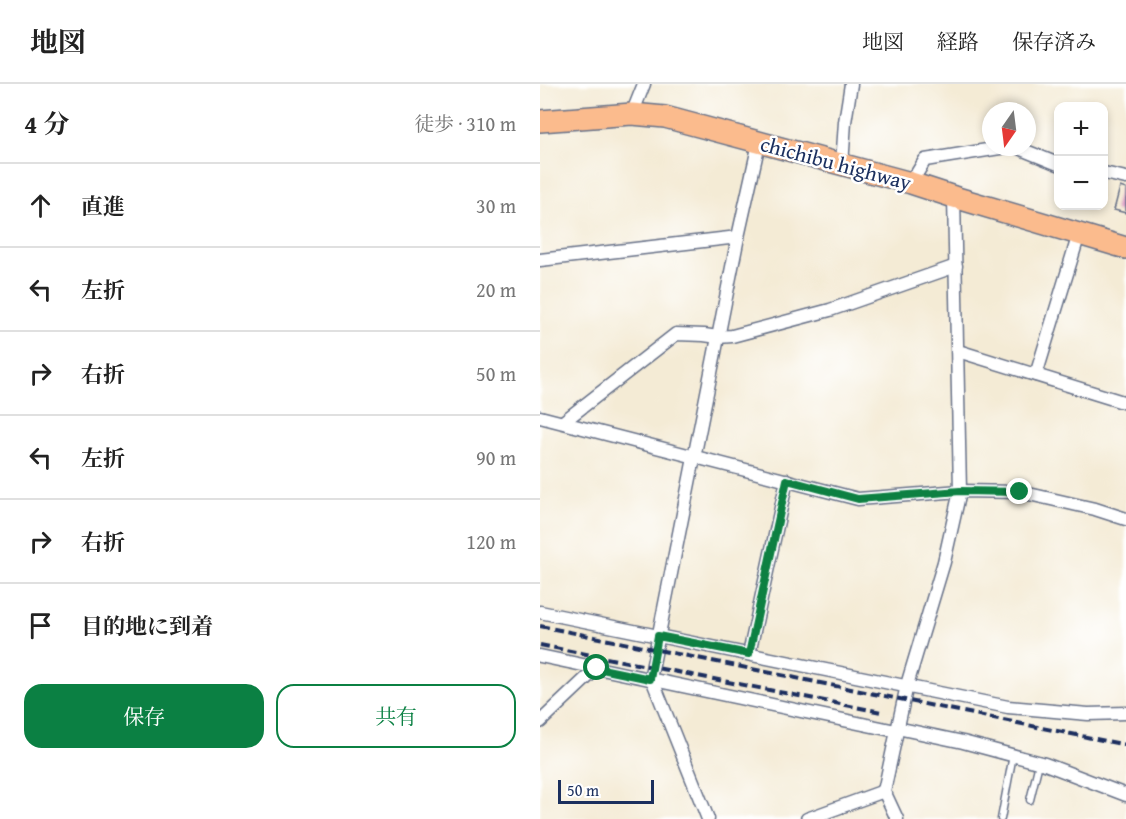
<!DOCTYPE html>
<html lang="ja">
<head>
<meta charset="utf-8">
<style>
  body { margin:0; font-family:"Gentium Book Plus","Noto Serif JP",serif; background:#f6f6f6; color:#222 }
  .controls { position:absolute; right:18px; top:18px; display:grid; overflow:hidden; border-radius:12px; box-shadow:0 3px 9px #0003 }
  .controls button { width:54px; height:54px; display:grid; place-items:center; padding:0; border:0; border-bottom:2px solid #e0e0e0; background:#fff; color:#222; font:30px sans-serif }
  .compass { position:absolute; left:442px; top:18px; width:54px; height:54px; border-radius:50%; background:#fff; box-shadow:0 3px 9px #0003; rotate:194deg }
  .scale { position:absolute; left:18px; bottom:15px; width:96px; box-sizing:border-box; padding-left:6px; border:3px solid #1b2f5e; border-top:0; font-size:16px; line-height:21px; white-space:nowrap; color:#1b2f5e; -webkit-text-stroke:4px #fff; paint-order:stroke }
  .stop { position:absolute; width:18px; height:18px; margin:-14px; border:4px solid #0b8043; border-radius:50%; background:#fff }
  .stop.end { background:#0b8043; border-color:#fff; box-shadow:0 2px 6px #0008 }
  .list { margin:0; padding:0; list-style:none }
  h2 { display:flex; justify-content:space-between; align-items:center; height:78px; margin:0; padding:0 24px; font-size:26px }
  h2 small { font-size:20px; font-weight:400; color:#767676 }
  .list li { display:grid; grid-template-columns:39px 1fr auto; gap:18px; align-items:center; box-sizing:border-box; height:84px; padding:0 24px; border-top:2px solid #e0e0e0 }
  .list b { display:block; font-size:22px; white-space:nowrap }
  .list em { font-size:20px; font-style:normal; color:#767676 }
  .actions { display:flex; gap:12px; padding:18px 24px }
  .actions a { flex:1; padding:14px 0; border:2px solid #0b8043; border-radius:18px; text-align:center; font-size:21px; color:#0b8043 }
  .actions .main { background:#0b8043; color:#fff }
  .icon { flex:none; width:33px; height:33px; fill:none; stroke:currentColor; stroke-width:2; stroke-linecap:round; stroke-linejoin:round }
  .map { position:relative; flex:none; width:586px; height:735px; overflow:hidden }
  header { display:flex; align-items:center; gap:36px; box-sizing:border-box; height:84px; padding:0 30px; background:#fff; border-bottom:2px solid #e0e0e0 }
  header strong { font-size:28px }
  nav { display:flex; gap:33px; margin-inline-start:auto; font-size:21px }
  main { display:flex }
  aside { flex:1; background:#fff }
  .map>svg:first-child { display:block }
  .building { fill:#dc9dc8 }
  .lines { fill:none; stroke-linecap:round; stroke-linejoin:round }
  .service-casing { stroke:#677188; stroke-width:9 }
  .minor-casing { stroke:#677188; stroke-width:15 }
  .trunk-casing { stroke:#677188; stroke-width:24 }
  .service { stroke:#fff; stroke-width:6 }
  .minor { stroke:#fff; stroke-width:12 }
  .trunk { stroke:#fbbb8d; stroke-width:21 }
  .rail { stroke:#1b2f5e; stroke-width:4; stroke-dasharray:9 4.5; stroke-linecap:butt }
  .route { stroke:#0b8043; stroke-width:8 }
  .labels { text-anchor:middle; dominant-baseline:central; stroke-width:5; stroke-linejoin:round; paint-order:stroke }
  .street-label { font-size:21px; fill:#1b2f5e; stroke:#fff }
</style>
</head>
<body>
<header>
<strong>地図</strong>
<nav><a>地図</a><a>経路</a><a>保存済み</a></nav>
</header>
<main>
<aside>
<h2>4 分<small>徒歩 · 310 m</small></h2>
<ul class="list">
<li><svg class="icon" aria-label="ahead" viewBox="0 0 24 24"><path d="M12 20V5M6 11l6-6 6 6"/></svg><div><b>直進</b></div><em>30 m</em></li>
<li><svg class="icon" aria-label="left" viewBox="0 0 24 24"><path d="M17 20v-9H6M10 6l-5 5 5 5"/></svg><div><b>左折</b></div><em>20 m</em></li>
<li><svg class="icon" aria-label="right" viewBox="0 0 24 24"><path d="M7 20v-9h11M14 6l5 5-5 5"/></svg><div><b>右折</b></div><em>50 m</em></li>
<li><svg class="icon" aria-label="left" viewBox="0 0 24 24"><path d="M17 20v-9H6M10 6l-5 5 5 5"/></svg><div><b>左折</b></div><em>90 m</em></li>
<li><svg class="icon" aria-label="right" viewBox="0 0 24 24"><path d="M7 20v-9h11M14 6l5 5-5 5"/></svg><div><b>右折</b></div><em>120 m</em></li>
<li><svg class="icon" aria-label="arrive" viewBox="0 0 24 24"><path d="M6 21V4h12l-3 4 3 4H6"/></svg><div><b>目的地に到着</b></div></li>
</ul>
<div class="actions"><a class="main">保存</a><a>共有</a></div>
</aside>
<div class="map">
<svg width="586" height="735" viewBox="0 0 586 735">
  <rect width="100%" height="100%" fill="#fff"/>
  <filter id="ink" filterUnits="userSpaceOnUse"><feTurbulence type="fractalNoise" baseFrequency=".0167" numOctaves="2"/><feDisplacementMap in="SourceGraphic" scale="12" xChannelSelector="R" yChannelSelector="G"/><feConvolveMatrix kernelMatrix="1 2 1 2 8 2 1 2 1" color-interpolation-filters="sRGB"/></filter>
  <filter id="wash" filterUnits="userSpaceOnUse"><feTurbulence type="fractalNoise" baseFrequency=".008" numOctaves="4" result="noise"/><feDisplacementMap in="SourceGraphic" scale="24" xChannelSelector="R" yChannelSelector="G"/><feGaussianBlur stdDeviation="1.35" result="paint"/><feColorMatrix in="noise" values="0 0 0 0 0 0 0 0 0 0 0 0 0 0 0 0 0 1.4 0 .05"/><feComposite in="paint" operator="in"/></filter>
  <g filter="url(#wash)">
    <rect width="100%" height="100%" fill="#f4ebd5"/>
    <g id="blocks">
      <polygon class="building" points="580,103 586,105 586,129 574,126"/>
    </g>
  </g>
  <g filter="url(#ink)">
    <use href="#blocks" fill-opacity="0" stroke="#677188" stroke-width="1.5"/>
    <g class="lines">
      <defs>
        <g id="service">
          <polyline points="490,716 499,679"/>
          <polyline points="461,735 473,671"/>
        </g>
        <g id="minor">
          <polyline points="92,30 104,0"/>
          <polyline points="476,63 518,80"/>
          <polyline points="302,81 305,38 311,0"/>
          <polyline points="564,89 586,94"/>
          <polyline points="371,99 385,76 466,63"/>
          <polyline points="0,176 198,153"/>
          <polyline points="418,267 586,319"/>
          <polyline points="496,291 539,150"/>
          <polyline points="0,333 318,415 420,407 480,408 555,425 586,435"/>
          <polyline points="23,338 136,250 164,251 178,253 192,252 290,226 416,182"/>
          <polyline points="0,528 468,623 548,630 586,629"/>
          <polyline points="209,570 247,396"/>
          <polyline points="0,572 356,647"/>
          <polyline points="110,595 198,153 219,59"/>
          <polyline points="112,595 168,735"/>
          <polyline points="0,638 57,584"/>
          <polyline points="357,644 423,658 505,680 586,711"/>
          <polyline points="267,735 344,707"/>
          <polyline points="357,735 344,707 367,601 404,478 420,407 414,113"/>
        </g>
        <polyline id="trunk" points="0,37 92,30 125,33 371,99 414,113 586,164"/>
      </defs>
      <use href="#service" class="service-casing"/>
      <use href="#minor" class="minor-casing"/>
      <use href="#trunk" class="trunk-casing"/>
      <use href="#service" class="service"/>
      <use href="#minor" class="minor"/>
      <use href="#trunk" class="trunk"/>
      <g class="rail">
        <polyline points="0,542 586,661"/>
        <polyline points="0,561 341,628"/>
      </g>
    </g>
  </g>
  <g class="lines" filter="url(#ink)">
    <polyline class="route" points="57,584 110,595 118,552 209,570 247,396 318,415 420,407 480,408"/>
  </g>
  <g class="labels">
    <g class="street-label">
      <text transform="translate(296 79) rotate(15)">chichibu highway</text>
    </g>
  </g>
</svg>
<div class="controls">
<button>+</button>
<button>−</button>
</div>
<svg class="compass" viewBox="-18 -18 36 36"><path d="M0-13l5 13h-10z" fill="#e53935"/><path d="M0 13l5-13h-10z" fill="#767676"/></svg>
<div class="scale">50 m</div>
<div class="stop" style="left:57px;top:584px"></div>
<div class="stop end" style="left:480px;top:408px"></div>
</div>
</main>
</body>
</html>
